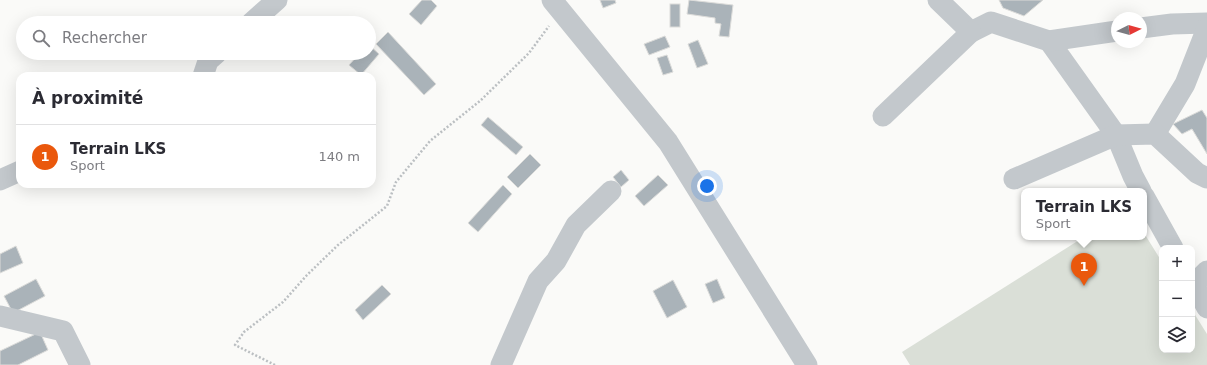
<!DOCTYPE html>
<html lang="fr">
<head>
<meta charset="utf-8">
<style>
  body { margin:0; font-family:"DejaVu Sans",sans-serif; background:#f7f7f7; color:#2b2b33 }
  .controls { position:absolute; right:12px; bottom:12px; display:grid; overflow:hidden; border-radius:8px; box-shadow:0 4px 16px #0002 }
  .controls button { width:36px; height:36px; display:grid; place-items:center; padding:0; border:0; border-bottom:1px solid #e1e1e2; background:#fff; color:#2b2b33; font:20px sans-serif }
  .compass { position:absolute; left:1111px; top:12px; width:36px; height:36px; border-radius:50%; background:#fff; box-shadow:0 4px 16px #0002; rotate:84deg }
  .you { position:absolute; left:707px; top:186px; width:14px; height:14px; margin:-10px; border:3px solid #fff; border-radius:50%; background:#1a73e8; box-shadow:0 0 0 6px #1a73e833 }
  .badge { display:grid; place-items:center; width:26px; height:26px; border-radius:50%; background:#ea580c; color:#fff; font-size:13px; font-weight:700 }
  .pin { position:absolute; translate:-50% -33px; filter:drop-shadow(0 1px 2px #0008) }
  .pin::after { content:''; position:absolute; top:21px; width:14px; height:12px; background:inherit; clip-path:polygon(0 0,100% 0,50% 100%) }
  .popup { position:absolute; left:1021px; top:188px; width:126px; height:52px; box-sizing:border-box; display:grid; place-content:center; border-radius:8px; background:#fff; filter:drop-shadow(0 1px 3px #0005); font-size:13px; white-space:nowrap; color:#7c7c81 }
  .popup b { font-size:15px; color:#2b2b33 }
  .popup::after { content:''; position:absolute; left:50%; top:100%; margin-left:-8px; border:8px solid transparent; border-top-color:#fff }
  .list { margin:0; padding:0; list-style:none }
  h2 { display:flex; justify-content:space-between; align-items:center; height:52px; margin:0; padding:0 16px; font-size:17px }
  h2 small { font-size:13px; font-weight:400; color:#7c7c81 }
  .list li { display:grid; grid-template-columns:26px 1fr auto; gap:12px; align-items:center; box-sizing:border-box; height:64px; padding:0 16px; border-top:1px solid #e1e1e2 }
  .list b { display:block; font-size:15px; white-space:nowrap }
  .list p { margin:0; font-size:13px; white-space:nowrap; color:#7c7c81 }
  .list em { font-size:13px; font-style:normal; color:#7c7c81 }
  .icon { flex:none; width:22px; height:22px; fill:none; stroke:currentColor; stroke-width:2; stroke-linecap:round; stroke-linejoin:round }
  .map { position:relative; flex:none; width:1207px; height:365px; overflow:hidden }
  .search { position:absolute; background:#fff; box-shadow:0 4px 16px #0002; left:16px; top:16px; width:360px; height:44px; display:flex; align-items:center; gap:10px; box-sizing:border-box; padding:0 14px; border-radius:22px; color:#7c7c81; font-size:15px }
  .panel { position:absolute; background:#fff; box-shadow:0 4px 16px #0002; left:16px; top:72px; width:360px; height:116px; border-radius:12px }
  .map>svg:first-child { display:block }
  .green { fill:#dadfd7 }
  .building { fill:#aab3b9; stroke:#dcdcda }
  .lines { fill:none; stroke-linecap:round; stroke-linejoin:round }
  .path { stroke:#bbbfc2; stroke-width:2.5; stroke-dasharray:2 2; stroke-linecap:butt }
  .minor { stroke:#c3c8cc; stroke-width:21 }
</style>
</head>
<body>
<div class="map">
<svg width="1207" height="365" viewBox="0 0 1207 365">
  <rect width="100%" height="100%" fill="#fafaf8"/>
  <polygon class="green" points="1144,233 1162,262 1162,350 1192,350 1192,310 1207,334 1207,365 910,365 902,352 1084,237 1144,237"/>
  <g class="building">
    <polygon points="422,0 431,0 437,6 421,25 409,14"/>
    <polygon points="600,0 615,0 616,3 603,8"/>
    <polygon points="689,0 733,5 729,37 719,36 721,24 715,23 715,18 687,14"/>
    <polygon points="999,0 1043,0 1024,16 1003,8"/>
    <rect x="670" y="4" width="10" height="23"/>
    <polygon points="388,32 436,84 424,95 376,44"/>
    <polygon points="665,36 670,47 649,55 644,44"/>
    <polygon points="698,40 708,64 697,68 688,44"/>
    <polygon points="369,45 379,54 361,75 349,65 360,53 369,53"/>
    <polygon points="667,55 673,72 663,75 657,58"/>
    <polygon points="1202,110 1207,118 1207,154 1192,129 1182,134 1173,124"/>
    <polygon points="488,117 523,147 516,155 481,125"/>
    <polygon points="530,154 541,165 518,188 507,177"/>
    <polygon points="621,170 629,180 621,187 613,177"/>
    <polygon points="658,175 668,185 644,206 635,196"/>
    <polygon points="503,185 512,194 478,232 468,223"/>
    <polygon points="16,246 23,263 0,273 0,254"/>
    <polygon points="36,279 45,296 13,313 4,296"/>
    <polygon points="717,279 725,298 713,303 705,284"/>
    <polygon points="673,280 687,307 667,318 653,291"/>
    <polygon points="382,285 391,294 363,320 355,310"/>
    <polygon points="40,332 48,350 18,365 0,365 0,351"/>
  </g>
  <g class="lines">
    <polyline class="path" points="275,365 235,345 244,332 283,302 307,275 338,245 387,206 396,182 430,141 480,101 529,53 549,26"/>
    <g class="minor">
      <polyline points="552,0 668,142 807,365"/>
      <polyline points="938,0 971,32 991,22 1049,41 1116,135 1133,176 1141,191"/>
      <polyline points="251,23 277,0"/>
      <polyline points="1141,28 1172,24 1207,23"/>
      <polyline points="1049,41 1117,31"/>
      <polyline points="203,76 208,61 217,53"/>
      <polyline points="883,116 971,32"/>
      <polyline points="1155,134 1185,84 1207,28"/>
      <polyline points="1014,179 1116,135 1155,134 1197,173 1207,178"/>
      <polyline points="0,180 20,171"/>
      <polyline points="1144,196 1173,248"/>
      <polyline points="1192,281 1207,308"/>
      <polyline points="1194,284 1207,271"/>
      <polyline points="0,316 63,331 80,365"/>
      <polyline points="501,365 538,281 556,261 576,225 611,191"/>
    </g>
  </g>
</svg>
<div class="controls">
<button>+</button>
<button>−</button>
<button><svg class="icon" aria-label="layers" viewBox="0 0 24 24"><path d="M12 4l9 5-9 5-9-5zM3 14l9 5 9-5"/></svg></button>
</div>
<svg class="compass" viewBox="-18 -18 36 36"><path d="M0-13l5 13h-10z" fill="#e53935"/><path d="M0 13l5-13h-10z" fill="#7c7c81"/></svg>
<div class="you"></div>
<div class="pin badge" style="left:1084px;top:286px">1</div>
<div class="popup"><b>Terrain LKS</b>Sport</div>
<div class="search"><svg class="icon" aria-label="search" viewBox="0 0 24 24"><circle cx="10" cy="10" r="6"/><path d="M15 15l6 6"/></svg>Rechercher</div>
<section class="panel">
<h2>À proximité<small></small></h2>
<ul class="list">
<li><span class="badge">1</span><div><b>Terrain LKS</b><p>Sport</p></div><em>140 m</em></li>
</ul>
</section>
</div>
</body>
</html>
